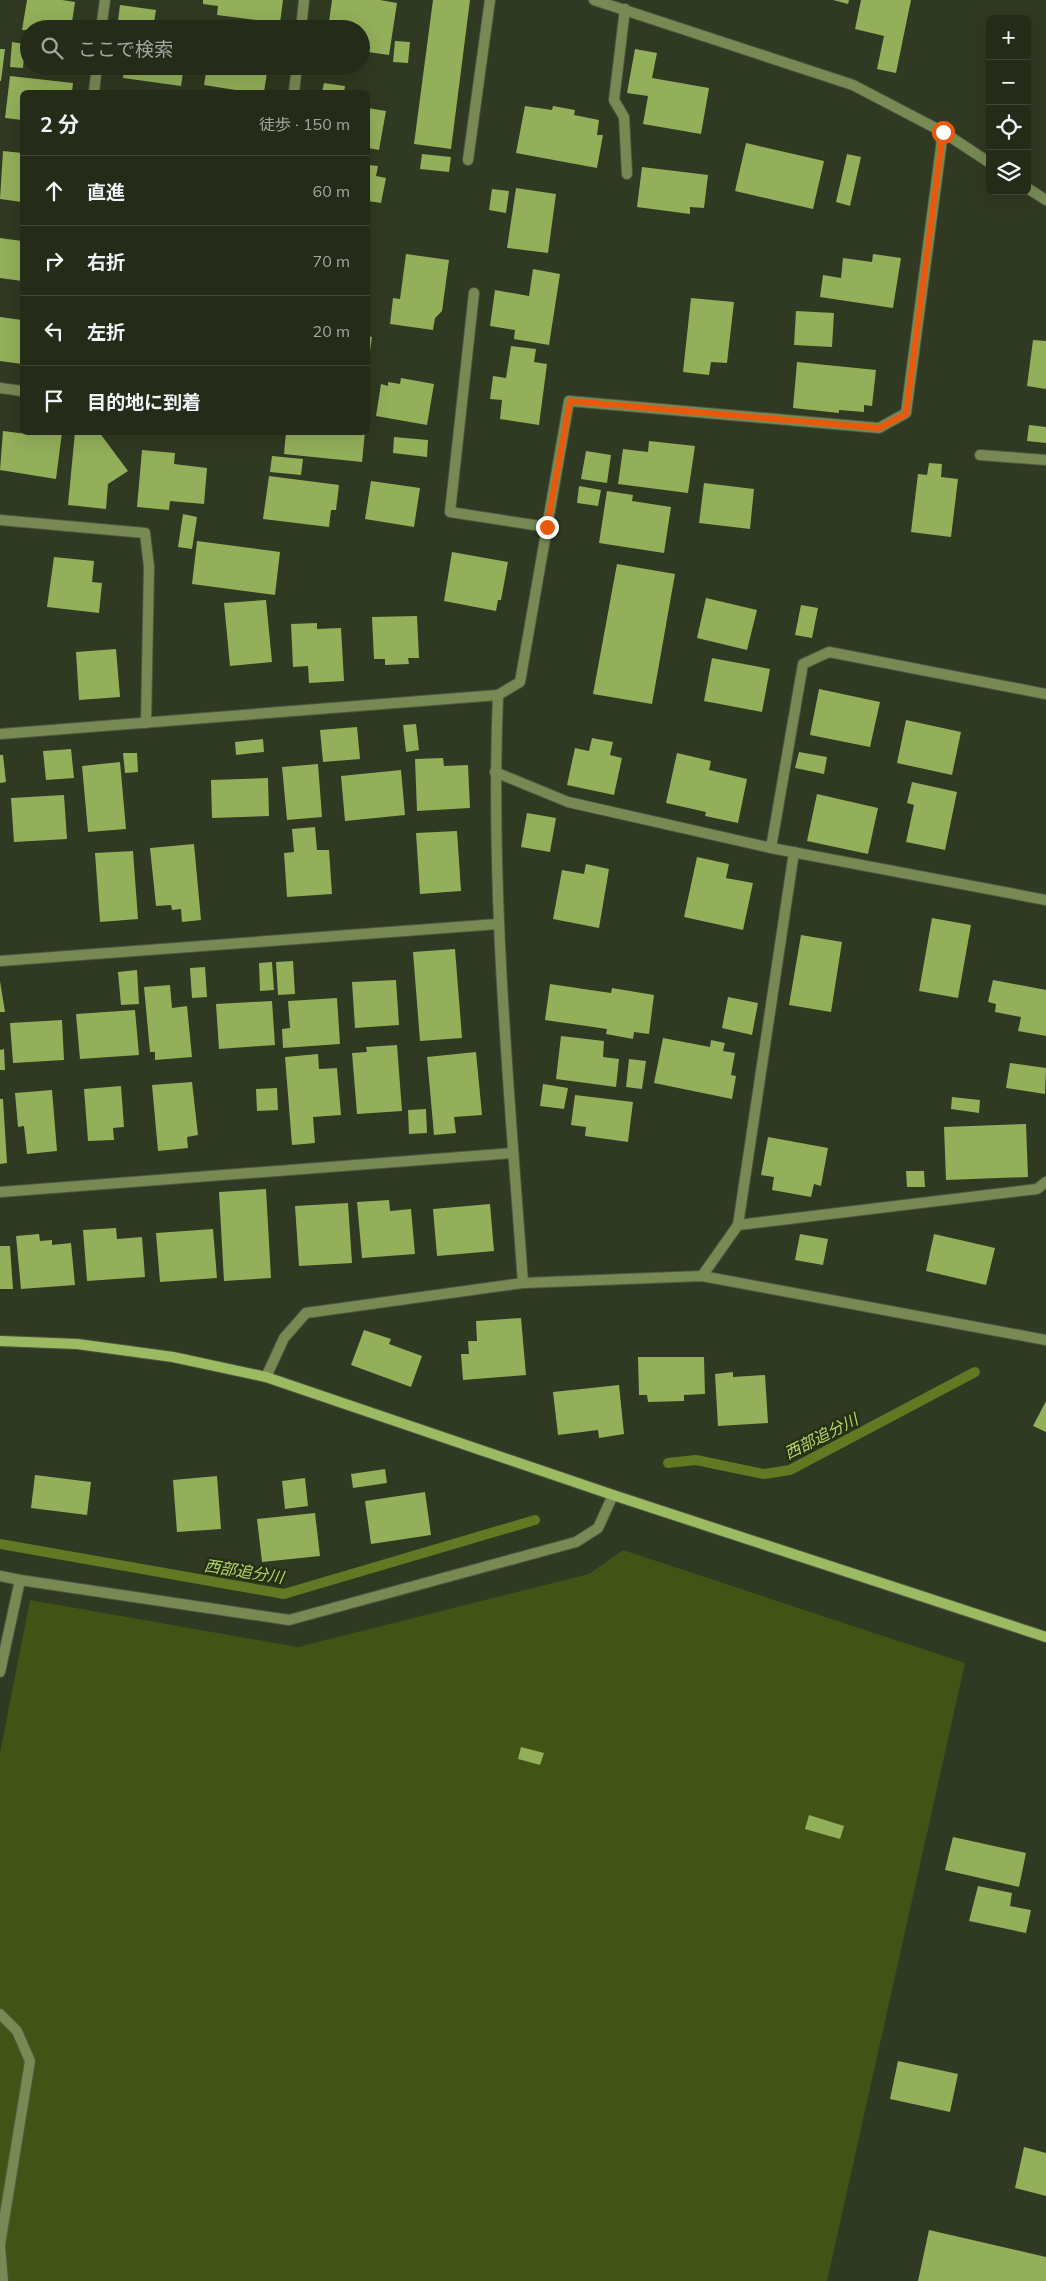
<!DOCTYPE html>
<html lang="ja">
<head>
<meta charset="utf-8">
<style>
  body { margin:0; font-family:Mulish,"Noto Sans JP",sans-serif; background:#2c3322; color:#f1f3f6 }
  .controls { position:absolute; right:15px; top:15px; display:grid; overflow:hidden; border-radius:8px; box-shadow:0 5px 20px #0002 }
  .controls button { width:45px; height:45px; display:grid; place-items:center; padding:0; border:0; border-bottom:1px solid #414738; background:#242b19; color:#f1f3f6; font:25px sans-serif }
  .stop { position:absolute; width:15px; height:15px; margin:-11px; border:4px solid #ea580c; border-radius:50%; background:#fff }
  .stop.end { background:#ea580c; border-color:#fff; box-shadow:0 1px 5px #0008 }
  .list { margin:0; padding:0; list-style:none }
  h2 { display:flex; justify-content:space-between; align-items:center; height:65px; margin:0; padding:0 20px; font-size:21px }
  h2 small { font-size:16px; font-weight:400; color:#a3a7a2 }
  .list li { display:grid; grid-template-columns:32px 1fr auto; gap:15px; align-items:center; box-sizing:border-box; height:70px; padding:0 20px; border-top:1px solid #414738 }
  .list b { display:block; font-size:19px; white-space:nowrap }
  .list em { font-size:16px; font-style:normal; color:#a3a7a2 }
  .icon { flex:none; width:28px; height:28px; fill:none; stroke:currentColor; stroke-width:2; stroke-linecap:round; stroke-linejoin:round }
  .map { position:relative; flex:none; width:1046px; height:2281px; overflow:hidden }
  .search { position:absolute; background:#242b19; box-shadow:0 5px 20px #0002; left:20px; top:20px; width:350px; height:55px; display:flex; align-items:center; gap:12px; box-sizing:border-box; padding:0 18px; border-radius:28px; color:#a3a7a2; font-size:19px }
  .panel { position:absolute; background:#242b19; box-shadow:0 5px 20px #0002; left:20px; top:90px; width:350px; height:345px; border-radius:8px }
  .map>svg:first-child { display:block }
  .green { fill:#415416 }
  .lines { fill:none; stroke-linecap:round; stroke-linejoin:round }
  .stream { stroke:#607922; stroke-width:10 }
  .building { fill:#93af5a }
  .lane-casing { stroke:#4f5741; stroke-width:12 }
  .street-casing { stroke:#4f5741; stroke-width:12 }
  .secondary-casing { stroke:#4f5741; stroke-width:12 }
  .lane { stroke:#778a54; stroke-width:10 }
  .street { stroke:#778a54; stroke-width:10 }
  .secondary { stroke:#9cba61; stroke-width:10 }
  .route { stroke:#ea580c; stroke-width:6 }
  .labels { text-anchor:middle; dominant-baseline:central; stroke-width:5; stroke-linejoin:round; paint-order:stroke }
  .water-label { font-size:16px; font-style:italic; fill:#b4d968; stroke:#272f17 }
</style>
</head>
<body>
<div class="map">
<svg width="1046" height="2281" viewBox="0 0 1046 2281">
  <rect width="100%" height="100%" fill="#303921"/>
  <polygon class="green" points="623,1550 965,1663 827,2281 0,2281 0,1753 30,1600 298,1647 589,1574"/>
  <g class="lines">
    <g class="stream">
      <polyline points="668,1463 696,1460 764,1474 790,1470 975,1372"/>
      <polyline points="0,1544 284,1594 535,1520"/>
    </g>
  </g>
  <g class="building">
    <polygon points="27,0 62,0 75,2 71,29 22,30"/>
    <polygon points="203,0 283,0 280,23 217,15 218,6 203,4"/>
    <polygon points="332,0 380,0 397,3 389,55 361,51 361,29 328,29"/>
    <polygon points="433,0 470,0 451,149 414,144"/>
    <polygon points="833,0 849,0 848,4"/>
    <polygon points="861,0 911,0 896,73 877,69 884,36 855,29"/>
    <polygon points="120,5 156,10 153,29 117,29"/>
    <polygon points="395,41 410,42 408,63 393,62"/>
    <polygon points="12,42 25,44 23,68 10,67"/>
    <polygon points="0,49 5,49 1,81 0,81"/>
    <polygon points="635,49 657,53 652,78 709,88 701,134 643,124 648,96 627,93"/>
    <polygon points="124,66 184,66 181,86 123,78"/>
    <polygon points="207,66 268,66 264,92 248,92 204,85"/>
    <polygon points="10,76 73,83 72,92 22,92 22,120 5,118"/>
    <polygon points="324,83 345,86 344,92 322,92"/>
    <polygon points="525,106 552,110 553,106 575,110 574,115 599,120 597,135 603,135 597,168 516,153"/>
    <polygon points="368,108 386,111 379,150 368,148"/>
    <polygon points="746,143 824,161 813,209 735,191"/>
    <polygon points="3,151 22,153 22,202 0,199"/>
    <polygon points="422,154 451,157 449,172 420,169"/>
    <polygon points="847,154 861,157 850,206 836,202"/>
    <polygon points="368,165 378,166 376,176 386,178 381,203 368,201"/>
    <polygon points="642,167 708,175 704,208 690,207 690,214 637,207"/>
    <polygon points="516,188 556,194 548,253 507,248"/>
    <polygon points="492,189 509,191 506,213 489,210"/>
    <polygon points="0,238 22,241 22,281 0,278"/>
    <polygon points="406,254 449,260 442,311 435,318 433,330 390,324 393,298 400,299"/>
    <polygon points="873,254 901,258 893,308 820,297 823,275 841,278 843,258 872,262"/>
    <polygon points="533,269 560,274 549,345 514,339 515,330 490,326 495,290 529,296"/>
    <polygon points="691,298 734,302 727,363 711,362 709,375 683,372"/>
    <polygon points="796,311 834,313 832,347 794,345"/>
    <polygon points="0,317 22,320 22,364 0,361"/>
    <polygon points="368,336 372,337 369,358 368,358"/>
    <polygon points="1033,340 1046,341 1046,389 1027,386"/>
    <polygon points="511,346 536,349 534,362 547,364 539,425 500,419 502,400 490,399 493,376 506,378"/>
    <polygon points="797,362 876,370 872,406 864,405 864,412 839,410 839,413 793,408"/>
    <polygon points="401,378 434,384 427,425 376,416 381,384 388,386 388,382 400,384"/>
    <polygon points="1029,425 1046,427 1046,443 1027,441"/>
    <polygon points="3,431 27,434 27,432 62,432 56,479 0,470"/>
    <polygon points="75,432 99,432 128,471 108,484 106,509 68,505"/>
    <polygon points="286,432 365,432 362,462 284,454"/>
    <polygon points="394,437 428,440 427,457 393,453"/>
    <polygon points="649,441 695,446 688,493 618,484 623,449 648,452"/>
    <polygon points="142,450 175,453 174,464 207,468 204,504 170,501 169,510 137,507"/>
    <polygon points="586,451 611,455 607,483 581,479"/>
    <polygon points="272,456 303,459 301,475 270,472"/>
    <polygon points="929,463 942,464 941,477 958,479 951,537 911,532 918,474 927,475"/>
    <polygon points="269,476 339,485 336,510 331,510 329,527 263,519"/>
    <polygon points="371,481 420,488 414,527 365,519"/>
    <polygon points="704,483 754,489 750,529 699,523"/>
    <polygon points="579,486 601,490 598,506 577,503"/>
    <polygon points="607,491 633,495 632,501 671,507 664,553 599,543"/>
    <polygon points="183,514 197,517 192,549 178,547"/>
    <polygon points="197,541 280,552 275,595 192,584"/>
    <polygon points="452,552 508,562 501,600 498,600 496,611 444,601"/>
    <polygon points="54,557 94,561 92,582 102,583 99,613 47,607"/>
    <polygon points="617,564 675,574 652,704 593,694"/>
    <polygon points="706,598 757,610 747,650 697,638"/>
    <polygon points="266,600 272,662 230,666 224,603"/>
    <polygon points="801,605 818,608 812,638 795,635"/>
    <polygon points="417,616 419,658 408,658 409,664 385,665 385,659 374,659 372,617"/>
    <polygon points="317,623 317,629 341,628 344,681 309,683 308,666 293,667 291,624"/>
    <polygon points="116,649 120,697 79,700 76,652"/>
    <polygon points="712,658 770,669 762,712 704,701"/>
    <polygon points="819,689 880,702 870,747 810,735"/>
    <polygon points="906,720 961,732 952,775 897,763"/>
    <polygon points="416,724 419,750 406,752 403,725"/>
    <polygon points="357,727 360,759 323,762 320,730"/>
    <polygon points="592,738 613,742 610,755 622,758 614,795 567,785 575,748 589,751"/>
    <polygon points="263,739 264,752 236,755 235,742"/>
    <polygon points="71,749 74,778 46,780 43,751"/>
    <polygon points="799,752 827,757 824,774 795,768"/>
    <polygon points="123,753 137,753 138,772 125,773"/>
    <polygon points="677,753 711,761 709,770 747,779 738,823 705,816 706,812 666,803"/>
    <polygon points="0,755 3,755 6,782 0,783"/>
    <polygon points="443,758 444,766 468,765 470,808 417,811 415,759"/>
    <polygon points="120,762 126,829 88,832 82,766"/>
    <polygon points="318,764 322,817 287,820 282,767"/>
    <polygon points="401,770 405,815 345,821 341,776"/>
    <polygon points="268,778 269,816 212,818 211,780"/>
    <polygon points="912,782 957,792 945,850 906,842 914,805 907,803"/>
    <polygon points="817,794 878,808 868,854 807,841"/>
    <polygon points="64,795 67,839 14,842 11,798"/>
    <polygon points="527,813 556,818 550,852 521,847"/>
    <polygon points="315,827 317,850 329,850 332,894 287,897 284,853 294,852 292,829"/>
    <polygon points="457,831 461,891 420,894 416,833"/>
    <polygon points="194,844 201,920 182,922 181,909 172,910 171,905 156,906 150,848"/>
    <polygon points="133,851 138,919 100,922 95,853"/>
    <polygon points="697,857 729,864 726,878 753,883 743,930 684,917"/>
    <polygon points="586,864 609,869 599,928 553,919 562,870 584,874"/>
    <polygon points="932,918 971,925 958,998 919,991"/>
    <polygon points="801,935 842,942 831,1012 789,1005"/>
    <polygon points="455,949 462,1038 420,1041 413,952"/>
    <polygon points="293,961 295,994 278,995 276,962"/>
    <polygon points="272,962 274,990 260,991 259,963"/>
    <polygon points="205,967 207,997 192,998 190,968"/>
    <polygon points="137,970 139,1004 121,1005 118,972"/>
    <polygon points="396,980 399,1025 355,1028 352,982"/>
    <polygon points="993,980 1046,990 1046,1036 1018,1031 1021,1017 995,1012 996,1004 988,1002"/>
    <polygon points="0,981 5,1012 0,1012"/>
    <polygon points="550,984 611,993 612,988 654,995 649,1034 634,1032 633,1039 606,1034 607,1029 545,1020"/>
    <polygon points="170,985 172,1008 187,1006 192,1057 155,1060 155,1052 150,1052 144,987"/>
    <polygon points="728,997 758,1003 752,1035 722,1028"/>
    <polygon points="337,998 340,1044 283,1048 282,1029 290,1028 288,1001"/>
    <polygon points="272,1001 275,1045 219,1049 216,1004"/>
    <polygon points="135,1010 139,1055 80,1059 76,1014"/>
    <polygon points="62,1020 64,1060 13,1063 10,1023"/>
    <polygon points="561,1036 604,1041 603,1057 619,1059 616,1087 556,1079"/>
    <polygon points="663,1038 710,1047 711,1040 725,1043 723,1051 735,1053 731,1075 736,1076 732,1099 654,1083"/>
    <polygon points="397,1045 402,1111 357,1114 352,1053 367,1052 366,1047"/>
    <polygon points="4,1049 5,1070 0,1070 0,1050"/>
    <polygon points="476,1052 482,1115 454,1117 456,1133 434,1135 427,1057"/>
    <polygon points="318,1054 319,1069 337,1068 341,1115 313,1117 315,1143 292,1145 285,1057"/>
    <polygon points="629,1059 646,1061 642,1089 626,1087"/>
    <polygon points="1010,1063 1046,1068 1045,1094 1006,1088"/>
    <polygon points="192,1082 198,1135 187,1137 188,1148 158,1151 152,1085"/>
    <polygon points="543,1084 568,1088 564,1109 540,1106"/>
    <polygon points="121,1086 124,1127 113,1128 114,1140 88,1141 84,1089"/>
    <polygon points="277,1088 278,1110 257,1111 256,1089"/>
    <polygon points="52,1090 57,1151 27,1154 24,1126 18,1127 15,1093"/>
    <polygon points="575,1095 633,1102 628,1142 585,1136 586,1127 571,1125"/>
    <polygon points="952,1097 980,1100 979,1113 951,1109"/>
    <polygon points="0,1099 3,1099 7,1163 0,1164"/>
    <polygon points="426,1109 427,1133 409,1134 408,1110"/>
    <polygon points="1026,1124 1028,1177 946,1180 944,1127"/>
    <polygon points="768,1137 828,1148 821,1186 814,1184 811,1197 772,1190 774,1177 761,1175"/>
    <polygon points="906,1171 924,1171 925,1187 907,1187"/>
    <polygon points="266,1189 271,1278 224,1281 219,1192"/>
    <polygon points="389,1200 390,1211 411,1209 415,1254 362,1258 357,1202"/>
    <polygon points="348,1203 352,1263 299,1266 295,1206"/>
    <polygon points="490,1204 494,1251 437,1256 433,1209"/>
    <polygon points="116,1228 117,1239 142,1237 145,1277 87,1281 83,1230"/>
    <polygon points="213,1229 217,1278 160,1282 156,1233"/>
    <polygon points="39,1234 40,1241 52,1240 52,1245 71,1243 75,1285 21,1289 16,1236"/>
    <polygon points="800,1234 828,1239 823,1265 795,1260"/>
    <polygon points="934,1234 995,1248 986,1285 926,1271"/>
    <polygon points="0,1246 10,1246 13,1289 0,1289"/>
    <polygon points="521,1318 526,1375 463,1380 461,1354 469,1354 468,1341 477,1341 476,1321"/>
    <polygon points="364,1330 391,1339 389,1344 422,1356 411,1387 351,1365"/>
    <polygon points="638,1357 704,1357 705,1394 684,1395 684,1401 648,1402 647,1395 639,1395"/>
    <polygon points="733,1372 733,1377 765,1375 768,1423 718,1426 715,1374"/>
    <polygon points="619,1385 624,1434 599,1438 598,1430 558,1435 553,1392"/>
    <polygon points="1046,1401 1046,1432 1033,1426"/>
    <polygon points="385,1469 387,1483 353,1488 351,1474"/>
    <polygon points="35,1475 91,1482 87,1515 31,1508"/>
    <polygon points="217,1476 221,1529 177,1532 173,1480"/>
    <polygon points="305,1478 308,1506 285,1509 282,1481"/>
    <polygon points="425,1492 431,1535 371,1544 365,1501"/>
    <polygon points="315,1513 320,1556 262,1562 257,1519"/>
    <polygon points="521,1747 544,1753 540,1765 518,1759"/>
    <polygon points="809,1815 844,1826 840,1839 805,1829"/>
    <polygon points="953,1837 1026,1853 1019,1887 945,1870"/>
    <polygon points="978,1886 1012,1893 1010,1906 1031,1910 1026,1933 969,1921"/>
    <polygon points="898,2061 958,2074 950,2112 890,2099"/>
    <polygon points="1024,2147 1046,2153 1046,2196 1015,2188"/>
    <polygon points="929,2230 1046,2257 1046,2281 918,2281"/>
  </g>
  <g class="lines">
    <defs>
      <g id="lane">
        <polyline points="625,9 614,100 624,117 627,174"/>
        <polyline points="468,160 490,0"/>
        <polyline points="474,293 450,512 547,527"/>
        <polyline points="980,455 1046,460"/>
        <polyline points="738,1225 794,852"/>
        <polyline points="0,2014 17,2031 30,2061 0,2245"/>
        <polyline points="0,2246 3,2281"/>
      </g>
      <g id="street">
        <polyline points="594,0 853,85 943,132 990,163"/>
        <polyline points="101,29 105,0"/>
        <polyline points="301,29 304,0"/>
        <polyline points="94,92 97,66"/>
        <polyline points="294,92 297,66"/>
        <polyline points="1027,188 1046,200"/>
        <polyline points="0,388 22,391"/>
        <polyline points="0,520 145,533 149,567 146,723"/>
        <polyline points="0,734 498,695"/>
        <polyline points="495,772 568,802 771,848 1046,900"/>
        <polyline points="771,848 803,664 829,652 1046,694"/>
        <polyline points="0,961 498,924"/>
        <polyline points="0,1192 513,1153"/>
        <polyline points="702,1276 738,1225 1037,1189 1046,1182"/>
        <path d="M523,1283C509,1087 490,891 498,695L520,682L569,401L879,428L906,413L943,132"/>
        <polyline points="266,1377 284,1338 306,1313 523,1283 702,1276 1046,1340"/>
        <polyline points="0,1576 20,1580 0,1672"/>
        <polyline points="20,1580 289,1620 576,1542 598,1528 613,1495"/>
      </g>
      <polyline id="secondary" points="0,1341 77,1344 173,1357 266,1377 613,1495 1046,1637"/>
    </defs>
    <use href="#lane" class="lane-casing"/>
    <use href="#street" class="street-casing"/>
    <use href="#secondary" class="secondary-casing"/>
    <use href="#lane" class="lane"/>
    <use href="#street" class="street"/>
    <use href="#secondary" class="secondary"/>
  </g>
  <g class="lines">
    <polyline class="route" points="547,527 570,401 879,428 906,414 943,132"/>
  </g>
  <g class="labels">
    <g class="water-label">
      <text transform="translate(821 1436) rotate(-27)">西部追分川</text>
      <text transform="translate(244 1571) rotate(9)">西部追分川</text>
    </g>
  </g>
</svg>
<div class="controls">
<button>+</button>
<button>−</button>
<button><svg class="icon" aria-label="locate" viewBox="0 0 24 24"><circle cx="12" cy="12" r="6"/><path d="M12 2v4M12 18v4M2 12h4M18 12h4"/></svg></button>
<button><svg class="icon" aria-label="layers" viewBox="0 0 24 24"><path d="M12 4l9 5-9 5-9-5zM3 14l9 5 9-5"/></svg></button>
</div>
<div class="stop" style="left:943px;top:132px"></div>
<div class="stop end" style="left:547px;top:527px"></div>
<div class="search"><svg class="icon" aria-label="search" viewBox="0 0 24 24"><circle cx="10" cy="10" r="6"/><path d="M15 15l6 6"/></svg>ここで検索</div>
<section class="panel">
<h2>2 分<small>徒歩 · 150 m</small></h2>
<ul class="list">
<li><svg class="icon" aria-label="ahead" viewBox="0 0 24 24"><path d="M12 20V5M6 11l6-6 6 6"/></svg><div><b>直進</b></div><em>60 m</em></li>
<li><svg class="icon" aria-label="right" viewBox="0 0 24 24"><path d="M7 20v-9h11M14 6l5 5-5 5"/></svg><div><b>右折</b></div><em>70 m</em></li>
<li><svg class="icon" aria-label="left" viewBox="0 0 24 24"><path d="M17 20v-9H6M10 6l-5 5 5 5"/></svg><div><b>左折</b></div><em>20 m</em></li>
<li><svg class="icon" aria-label="arrive" viewBox="0 0 24 24"><path d="M6 21V4h12l-3 4 3 4H6"/></svg><div><b>目的地に到着</b></div></li>
</ul>
</section>
</div>
</body>
</html>
